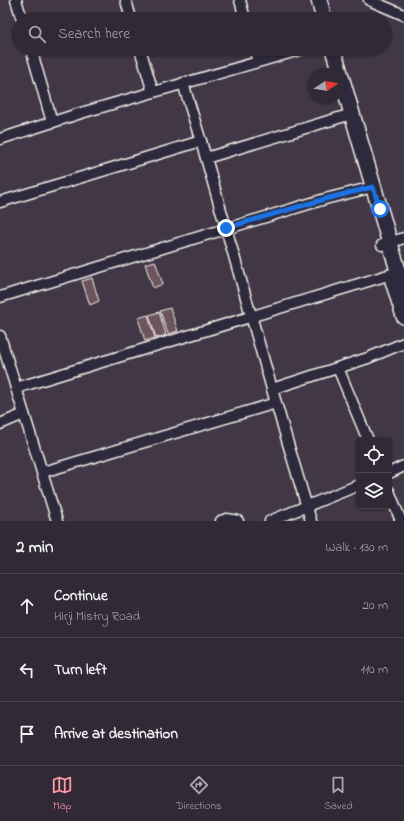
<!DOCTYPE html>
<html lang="en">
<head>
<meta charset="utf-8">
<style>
  body { margin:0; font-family:"Indie Flower",sans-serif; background:#3d3541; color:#f1f3f6 }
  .controls { position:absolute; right:12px; bottom:12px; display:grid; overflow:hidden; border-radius:4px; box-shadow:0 1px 3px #0004 }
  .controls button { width:36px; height:36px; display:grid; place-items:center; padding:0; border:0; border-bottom:1px solid #4c4550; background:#312935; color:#f1f3f6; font:20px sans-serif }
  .compass { position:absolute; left:308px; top:68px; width:36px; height:36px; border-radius:50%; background:#312935; box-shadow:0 1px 3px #0004; rotate:78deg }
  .stop { position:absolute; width:12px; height:12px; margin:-9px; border:3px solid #1a73e8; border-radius:50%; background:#fff }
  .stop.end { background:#1a73e8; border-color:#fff; box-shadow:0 1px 4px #0008 }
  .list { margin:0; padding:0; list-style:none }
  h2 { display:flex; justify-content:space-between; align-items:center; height:52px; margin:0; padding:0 16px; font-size:17px }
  h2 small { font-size:13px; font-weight:400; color:#a8a6ad }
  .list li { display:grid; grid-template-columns:26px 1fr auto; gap:12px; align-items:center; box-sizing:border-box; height:64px; padding:0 16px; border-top:1px solid #4c4550 }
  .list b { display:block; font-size:15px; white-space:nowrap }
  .list p { margin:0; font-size:13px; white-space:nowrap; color:#a8a6ad }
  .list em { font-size:13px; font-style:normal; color:#a8a6ad }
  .icon { flex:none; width:22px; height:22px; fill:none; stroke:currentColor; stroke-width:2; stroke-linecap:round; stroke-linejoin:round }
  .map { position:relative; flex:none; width:404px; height:521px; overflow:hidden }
  .search { position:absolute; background:#312935; box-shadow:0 1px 3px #0004; left:12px; right:12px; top:12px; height:44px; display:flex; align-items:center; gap:10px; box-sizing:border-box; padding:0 14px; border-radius:22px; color:#a8a6ad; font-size:15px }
  .sheet { height:244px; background:#312935 }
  nav { display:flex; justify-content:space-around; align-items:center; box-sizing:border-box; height:56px; border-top:1px solid #4c4550; background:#312935; font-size:11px; color:#a8a6ad }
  nav a { display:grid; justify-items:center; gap:2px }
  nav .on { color:#ff9aa2 }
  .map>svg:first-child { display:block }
  .building { fill:#6c545d; stroke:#f4f1e8 }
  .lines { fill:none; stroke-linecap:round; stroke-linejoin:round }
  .street-casing { stroke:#f4f1e8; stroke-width:13 }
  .secondary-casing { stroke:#f4f1e8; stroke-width:18 }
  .street { stroke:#2f2a3d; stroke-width:10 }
  .secondary { stroke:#2f2a3d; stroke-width:15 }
  .route { stroke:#1a73e8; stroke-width:5 }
</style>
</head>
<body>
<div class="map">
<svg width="404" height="521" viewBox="0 0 404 521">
  <rect width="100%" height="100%" fill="#413747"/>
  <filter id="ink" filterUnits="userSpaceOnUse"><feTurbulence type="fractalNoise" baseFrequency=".025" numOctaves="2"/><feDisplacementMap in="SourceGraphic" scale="8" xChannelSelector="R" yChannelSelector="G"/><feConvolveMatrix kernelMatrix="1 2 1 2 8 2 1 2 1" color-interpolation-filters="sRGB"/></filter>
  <g filter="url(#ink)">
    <g class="building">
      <polygon points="155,261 163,284 153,288 145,264"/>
      <polygon points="92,278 99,301 90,305 82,281"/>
      <polygon points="170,308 178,331 168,334 160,311"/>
      <polygon points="159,312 166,335 156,338 149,315"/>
      <polygon points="148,315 155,338 145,341 138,318"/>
    </g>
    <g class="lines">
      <defs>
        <g id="street">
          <polyline points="16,0 22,19"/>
          <polyline points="126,0 131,19"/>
          <polyline points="240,0 245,19"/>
          <polyline points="369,0 404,15"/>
          <polyline points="31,49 52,122"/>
          <polyline points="140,49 153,92"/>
          <polyline points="254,49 258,61"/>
          <polyline points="183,83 206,158 276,403 311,521"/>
          <polyline points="0,139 81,113 303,49"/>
          <polyline points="206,158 345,116"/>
          <polyline points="0,202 201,141"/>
          <polyline points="382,245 404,238"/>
          <polyline points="0,297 325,199 373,187"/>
          <polyline points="0,336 57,521"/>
          <polyline points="338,368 368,440"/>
          <polyline points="16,388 398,272"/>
          <polyline points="272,389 368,358 404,343"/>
          <polyline points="0,424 24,414"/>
          <polyline points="43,472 276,403"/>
          <polyline points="389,473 404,466"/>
          <polyline points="389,491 401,521"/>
          <polyline points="221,521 227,519 238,521"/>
          <polyline points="270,521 359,485"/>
        </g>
        <g id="secondary">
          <polyline points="319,0 324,19"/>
          <polyline points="333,49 404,291"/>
          <polyline points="393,281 404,316"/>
        </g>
      </defs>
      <use href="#street" class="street-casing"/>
      <use href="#secondary" class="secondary-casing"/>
      <use href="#street" class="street"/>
      <use href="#secondary" class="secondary"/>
    </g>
  </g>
  <g class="lines" filter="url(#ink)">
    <polyline class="route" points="226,228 325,199 373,187 380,209"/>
  </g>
</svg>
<div class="controls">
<button><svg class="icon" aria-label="locate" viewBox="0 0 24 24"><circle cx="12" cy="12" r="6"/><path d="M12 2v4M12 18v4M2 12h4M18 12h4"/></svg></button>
<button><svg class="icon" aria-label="layers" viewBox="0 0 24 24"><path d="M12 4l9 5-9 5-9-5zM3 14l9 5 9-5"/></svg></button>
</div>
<svg class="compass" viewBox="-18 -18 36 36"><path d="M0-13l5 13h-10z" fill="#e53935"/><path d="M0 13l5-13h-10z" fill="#a8a6ad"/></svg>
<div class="stop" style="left:380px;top:209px"></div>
<div class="stop end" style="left:226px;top:228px"></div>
<div class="search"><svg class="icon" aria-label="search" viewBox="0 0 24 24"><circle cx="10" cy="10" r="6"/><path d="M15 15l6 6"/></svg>Search here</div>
</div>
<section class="sheet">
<h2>2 min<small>Walk · 130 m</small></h2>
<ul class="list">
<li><svg class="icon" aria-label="ahead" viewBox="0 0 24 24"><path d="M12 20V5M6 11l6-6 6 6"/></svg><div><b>Continue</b><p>Hirji Mistry Road</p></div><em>20 m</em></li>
<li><svg class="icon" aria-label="left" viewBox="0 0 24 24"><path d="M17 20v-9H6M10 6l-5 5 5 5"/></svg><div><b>Turn left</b></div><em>110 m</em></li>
<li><svg class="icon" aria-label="arrive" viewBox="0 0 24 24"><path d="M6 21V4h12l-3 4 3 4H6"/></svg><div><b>Arrive at destination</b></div></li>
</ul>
</section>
<nav>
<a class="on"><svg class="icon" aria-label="map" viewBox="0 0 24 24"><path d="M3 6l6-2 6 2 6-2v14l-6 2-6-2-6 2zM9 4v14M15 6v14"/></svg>Map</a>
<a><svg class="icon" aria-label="directions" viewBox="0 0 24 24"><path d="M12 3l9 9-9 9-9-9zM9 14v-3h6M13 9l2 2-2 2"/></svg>Directions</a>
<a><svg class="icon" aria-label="saved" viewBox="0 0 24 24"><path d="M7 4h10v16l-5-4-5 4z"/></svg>Saved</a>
</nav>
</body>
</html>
